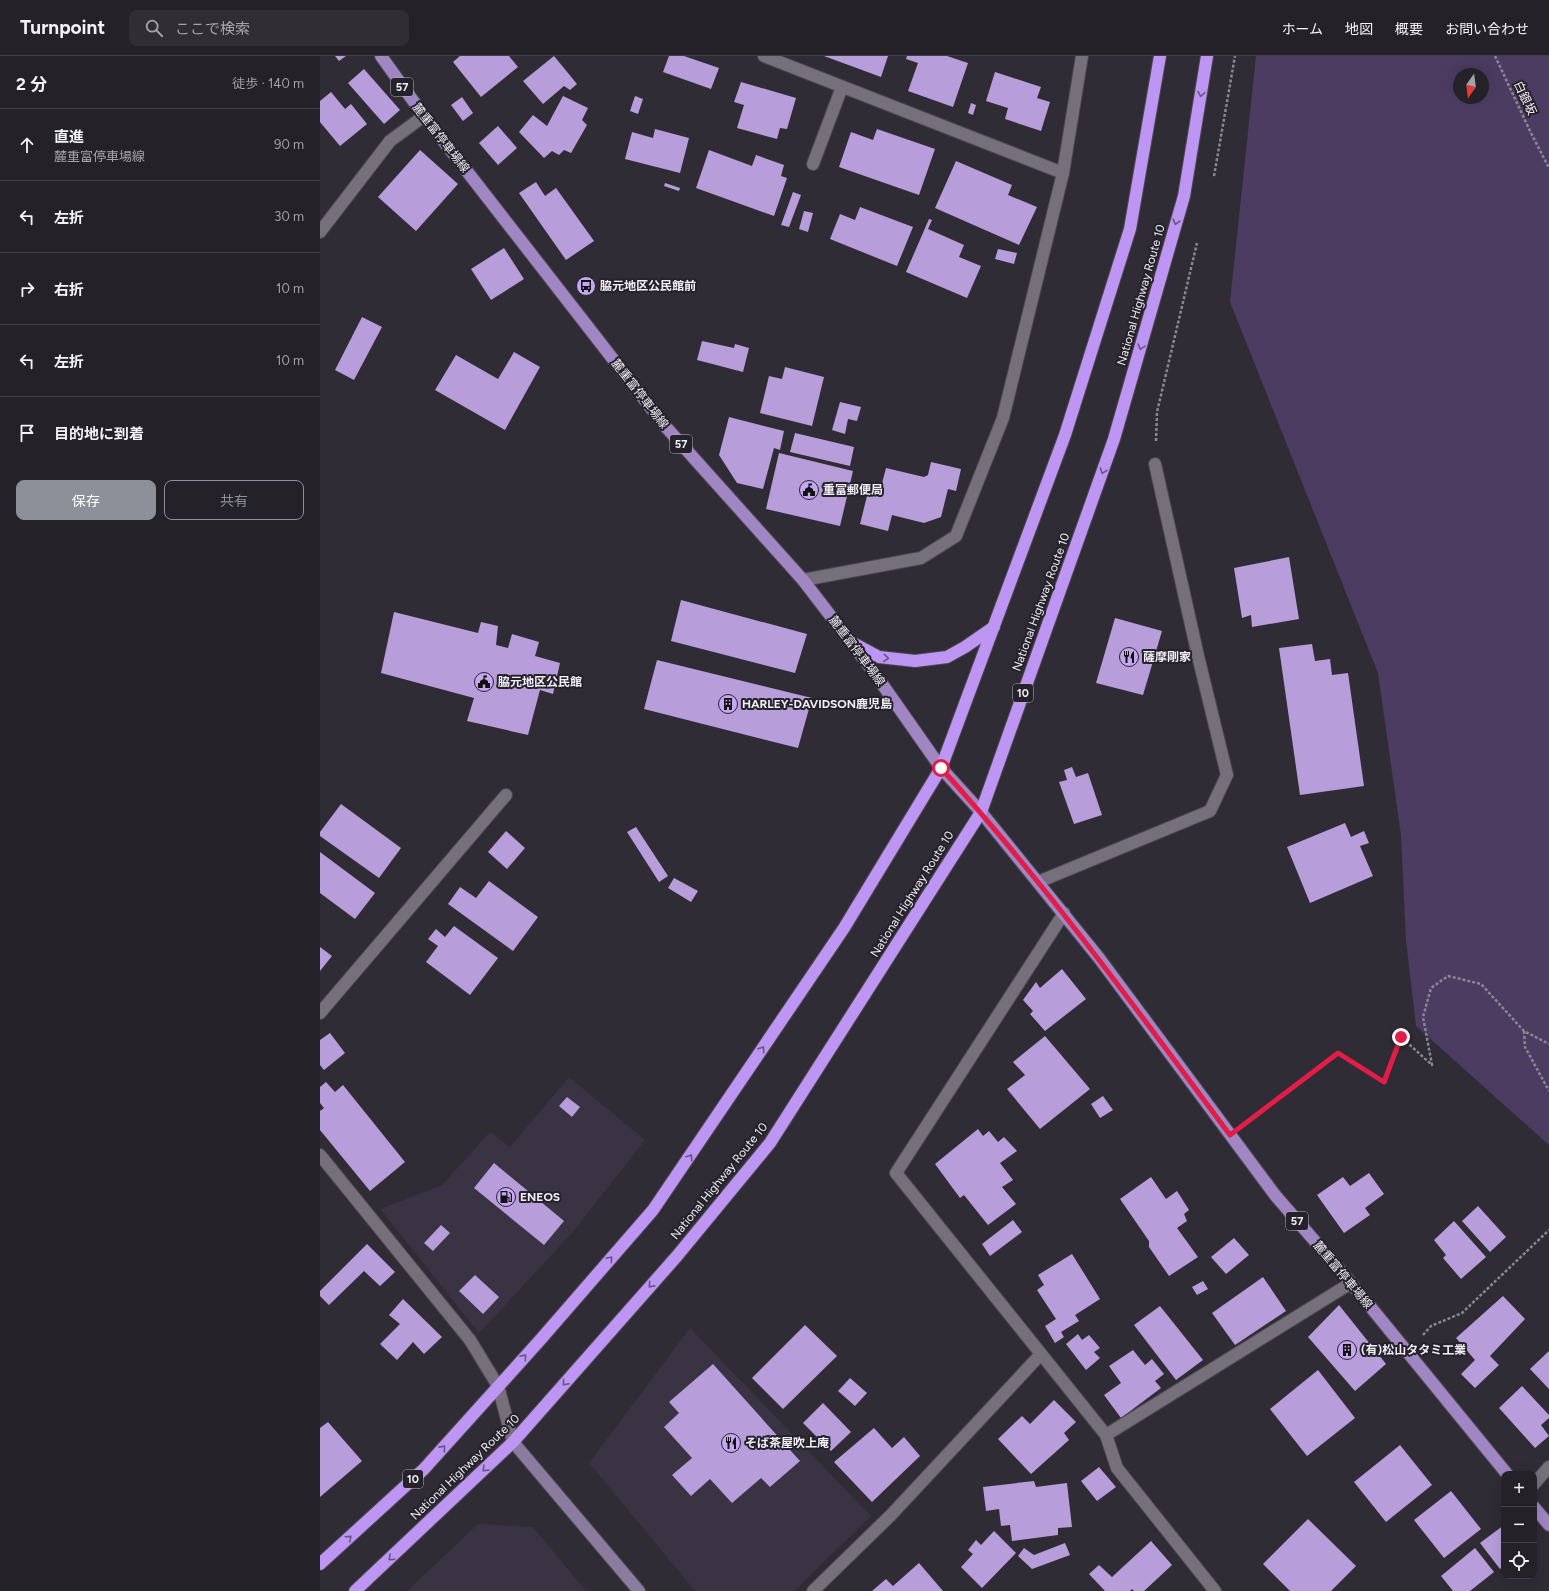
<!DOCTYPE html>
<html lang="ja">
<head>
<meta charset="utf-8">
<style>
  body { margin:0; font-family:Figtree,"Noto Sans JP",sans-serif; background:#302e34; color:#f1f3f6 }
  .controls { position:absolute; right:12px; bottom:12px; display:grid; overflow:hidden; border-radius:8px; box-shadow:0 4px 16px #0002 }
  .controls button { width:36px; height:36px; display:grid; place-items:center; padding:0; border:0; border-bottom:1px solid #413e45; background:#242128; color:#f1f3f6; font:20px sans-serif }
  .compass { position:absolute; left:1133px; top:12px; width:36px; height:36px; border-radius:50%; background:#242128; box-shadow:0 4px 16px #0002; rotate:194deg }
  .stop { position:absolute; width:12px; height:12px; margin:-9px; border:3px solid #e11d48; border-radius:50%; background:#fff }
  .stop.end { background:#e11d48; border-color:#fff; box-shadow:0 1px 4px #0008 }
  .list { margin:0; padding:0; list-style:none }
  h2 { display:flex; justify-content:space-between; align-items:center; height:52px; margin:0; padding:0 16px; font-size:17px }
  h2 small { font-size:13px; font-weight:400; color:#a3a3a8 }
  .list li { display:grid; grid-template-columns:26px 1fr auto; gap:12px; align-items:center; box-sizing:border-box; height:72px; padding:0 16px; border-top:1px solid #413e45 }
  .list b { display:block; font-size:15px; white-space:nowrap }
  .list p { margin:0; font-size:13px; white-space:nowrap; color:#a3a3a8 }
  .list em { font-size:13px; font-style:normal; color:#a3a3a8 }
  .actions { display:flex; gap:8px; padding:12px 16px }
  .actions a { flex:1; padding:9px 0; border:1px solid #8c9099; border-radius:8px; text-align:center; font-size:14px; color:#8c9099 }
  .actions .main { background:#8c9099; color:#fff }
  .icon { flex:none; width:22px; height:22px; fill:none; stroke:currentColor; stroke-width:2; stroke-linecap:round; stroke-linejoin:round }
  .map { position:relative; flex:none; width:1229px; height:1535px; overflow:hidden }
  header { display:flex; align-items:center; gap:24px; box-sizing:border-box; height:56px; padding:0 20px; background:#242128; border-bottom:1px solid #413e45 }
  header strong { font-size:19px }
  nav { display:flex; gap:22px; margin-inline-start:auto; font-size:14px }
  .search { width:280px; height:36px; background:#302e34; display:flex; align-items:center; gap:10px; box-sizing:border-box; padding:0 14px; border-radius:8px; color:#a3a3a8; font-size:15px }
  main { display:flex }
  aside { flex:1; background:#242128 }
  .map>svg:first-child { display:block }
  .built { fill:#393343 }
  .green { fill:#4c3c62; fill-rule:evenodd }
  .building { fill:#b79edb }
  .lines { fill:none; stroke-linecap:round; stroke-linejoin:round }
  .street-casing { stroke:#4c4851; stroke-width:14 }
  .secondary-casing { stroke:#4c4851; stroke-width:14 }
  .primary-casing { stroke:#4c4851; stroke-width:14 }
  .highway-casing { stroke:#4c4851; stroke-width:14 }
  .path { stroke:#8b8790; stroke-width:2.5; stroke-dasharray:3 2; stroke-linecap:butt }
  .street { stroke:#75707c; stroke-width:12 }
  .secondary { stroke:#8b7b9f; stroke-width:12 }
  .primary { stroke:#a086c3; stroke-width:12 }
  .highway { stroke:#bd95f2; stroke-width:12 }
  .oneway { stroke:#6a5685 }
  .route { stroke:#e11d48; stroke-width:5 }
  .labels { text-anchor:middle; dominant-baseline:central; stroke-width:4; stroke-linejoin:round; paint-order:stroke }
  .shield { fill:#26222c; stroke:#b3b0b8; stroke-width:1 }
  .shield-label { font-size:11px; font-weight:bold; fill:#f0edf4 }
  .street-label { font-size:12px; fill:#f0edf4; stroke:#26222c }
  .poi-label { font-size:12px; font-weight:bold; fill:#f0edf4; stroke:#26222c; text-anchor:start }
</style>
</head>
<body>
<header>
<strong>Turnpoint</strong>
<div class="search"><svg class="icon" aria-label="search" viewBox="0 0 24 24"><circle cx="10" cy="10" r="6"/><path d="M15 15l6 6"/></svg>ここで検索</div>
<nav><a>ホーム</a><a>地図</a><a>概要</a><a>お問い合わせ</a></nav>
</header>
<main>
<aside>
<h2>2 分<small>徒歩 · 140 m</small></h2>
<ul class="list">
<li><svg class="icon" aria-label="ahead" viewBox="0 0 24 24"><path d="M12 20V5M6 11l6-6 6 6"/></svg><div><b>直進</b><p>麓重富停車場線</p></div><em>90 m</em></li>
<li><svg class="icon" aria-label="left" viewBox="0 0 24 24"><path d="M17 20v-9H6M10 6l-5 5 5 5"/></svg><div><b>左折</b></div><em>30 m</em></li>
<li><svg class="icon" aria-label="right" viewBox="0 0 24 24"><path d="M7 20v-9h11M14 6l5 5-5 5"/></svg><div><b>右折</b></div><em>10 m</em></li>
<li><svg class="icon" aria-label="left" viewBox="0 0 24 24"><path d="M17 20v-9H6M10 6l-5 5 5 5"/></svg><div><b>左折</b></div><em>10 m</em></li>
<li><svg class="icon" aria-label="arrive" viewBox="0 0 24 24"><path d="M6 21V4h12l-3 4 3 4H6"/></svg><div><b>目的地に到着</b></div></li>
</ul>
<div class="actions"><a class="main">保存</a><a>共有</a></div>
</aside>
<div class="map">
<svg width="1229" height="1535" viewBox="0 0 1229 1535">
  <rect width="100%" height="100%" fill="#302c36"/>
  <g class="built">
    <polygon points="249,1021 325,1084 252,1177 159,1277 60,1153 122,1129 170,1076 190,1091"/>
    <polygon points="370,1272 551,1460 474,1535 375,1535 269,1407"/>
    <polygon points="158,1468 213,1471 266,1535 87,1535"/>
  </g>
  <path class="green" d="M936,0H1229V1089L1096,970L1086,884L1081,779L1058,617L910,246ZM1139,18H1163V42H1139Z"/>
  <g class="building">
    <polygon points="15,0 26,0 19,5"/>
    <polygon points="140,0 189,0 198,11 161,41 133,6"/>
    <polygon points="234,0 257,28 250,34 244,30 223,48 203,25"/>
    <polygon points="349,0 364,0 399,12 391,33 343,16"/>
    <polygon points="504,0 568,0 561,21"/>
    <polygon points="587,0 627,0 648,7 633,51 588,35 598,7 586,3"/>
    <polygon points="44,13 80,54 64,68 28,27"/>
    <polygon points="675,16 721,31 717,42 730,46 721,75 685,63 688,52 666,45"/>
    <polygon points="421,26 476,42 467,73 460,72 457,83 417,72 424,49 414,46"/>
    <polygon points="11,36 25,53 31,48 47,68 20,90 0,66 0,45"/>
    <polygon points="243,40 268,52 262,64 267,69 251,97 244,94 239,99 232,95 224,102 199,76 213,59 227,70"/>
    <polygon points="315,40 323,43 318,58 310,55"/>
    <polygon points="142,41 153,57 143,65 131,49"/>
    <polygon points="651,47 656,49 653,59 648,57"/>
    <polygon points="178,70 197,92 178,109 159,87"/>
    <polygon points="335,73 369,82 360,117 305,103 312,76 333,82"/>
    <polygon points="557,73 615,93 599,139 519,111 531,76 553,84"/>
    <polygon points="100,94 138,128 96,175 58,141"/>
    <polygon points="389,94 432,110 436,99 464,109 461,120 467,122 454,160 376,132"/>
    <polygon points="636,105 692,129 688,139 717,151 699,189 615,152"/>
    <polygon points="216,126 225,140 236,132 274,185 246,204 199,137"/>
    <polygon points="345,127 360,132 359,135 344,130"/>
    <polygon points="473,136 481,139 469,171 461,169"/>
    <polygon points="540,151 593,171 577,210 510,183 520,158 535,164"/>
    <polygon points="484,155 493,157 488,176 479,173"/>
    <polygon points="609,163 612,164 608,173 644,189 639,201 661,210 647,242 586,216"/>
    <polygon points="184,192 204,223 171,244 151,213"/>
    <polygon points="678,193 697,197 694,208 675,203"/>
    <polygon points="42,261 62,271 34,324 15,314"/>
    <polygon points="382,285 414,292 415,288 429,292 423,316 377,304"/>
    <polygon points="194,296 220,311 185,374 115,334 136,299 178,323"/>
    <polygon points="465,311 504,321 492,370 440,357 449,320 462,323"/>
    <polygon points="520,346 541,351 537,365 528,363 525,378 512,374"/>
    <polygon points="409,361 464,375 460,394 454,392 443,433 417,427 399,399"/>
    <polygon points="475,377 534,391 530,410 470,396"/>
    <polygon points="459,397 533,415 520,470 446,453"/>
    <polygon points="611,406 641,413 636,435 628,433 621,461 604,467 572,459 568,475 540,468 548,436 559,439 566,412 604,421 608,419"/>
    <polygon points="969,501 979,563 932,571 931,559 922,562 914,512"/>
    <polygon points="361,544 487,578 475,617 351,585"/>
    <polygon points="74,556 158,577 161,566 178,570 176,589 188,592 192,578 219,586 215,600 240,607 233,638 220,634 208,679 147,665 154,642 61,617"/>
    <polygon points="795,562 842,575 823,639 776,627"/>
    <polygon points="992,588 995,605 1010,603 1012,619 1028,617 1044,730 980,739 959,592"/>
    <polygon points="337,604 492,642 478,692 324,653"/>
    <polygon points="752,711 756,721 768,717 782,759 754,768 739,726 747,724 744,714"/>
    <polygon points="21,748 81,792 59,822 0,780 0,776"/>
    <polygon points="1025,767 1031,781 1044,775 1049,787 1040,790 1053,820 990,847 967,791"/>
    <polygon points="316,771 348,820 339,826 307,776"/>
    <polygon points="186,775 205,792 187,813 168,796"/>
    <polygon points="0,796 55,837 35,863 0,837"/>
    <polygon points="354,822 378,835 371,846 348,832"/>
    <polygon points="169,825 218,861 193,895 128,848 140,831 156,842"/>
    <polygon points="134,870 178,902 150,939 106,906 118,890 108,883 116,873 125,881"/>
    <polygon points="0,891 12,900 0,915"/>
    <polygon points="742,913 766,943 725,975 710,958 713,955 703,944 716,926 720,932"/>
    <polygon points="10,977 25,997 4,1014 0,1009 0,984"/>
    <polygon points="725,980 770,1033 720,1073 687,1033 705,1019 693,1006"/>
    <polygon points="6,1026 15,1036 23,1029 85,1106 50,1135 0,1074 0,1055 4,1052 0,1047 0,1031"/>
    <polygon points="783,1040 793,1054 780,1062 771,1048"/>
    <polygon points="247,1041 260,1051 252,1061 239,1050"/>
    <polygon points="658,1073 663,1080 669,1075 678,1086 684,1081 697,1095 680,1107 693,1124 682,1131 696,1148 668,1169 644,1139 640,1142 615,1108"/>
    <polygon points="174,1107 244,1165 224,1189 154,1132"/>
    <polygon points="1049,1117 1064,1138 1045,1152 1050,1159 1024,1177 997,1139 1023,1121 1030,1130"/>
    <polygon points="831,1121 846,1143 857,1135 869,1154 864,1158 867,1165 857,1172 878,1201 849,1220 829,1191 829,1185 800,1143"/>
    <polygon points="1158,1150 1186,1181 1170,1196 1142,1165"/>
    <polygon points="693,1164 702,1176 670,1200 662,1188"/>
    <polygon points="1134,1165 1166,1201 1141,1223 1123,1202 1126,1199 1114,1184"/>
    <polygon points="121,1169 130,1177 113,1195 104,1187"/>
    <polygon points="914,1182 929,1199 906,1218 891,1201"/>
    <polygon points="47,1188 75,1216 60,1230 44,1215 9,1249 0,1240 0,1235"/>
    <polygon points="752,1198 780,1243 755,1259 759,1265 741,1276 744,1281 735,1287 725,1270 736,1263 717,1234 724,1229 718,1219"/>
    <polygon points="155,1219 179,1241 163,1258 139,1235"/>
    <polygon points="943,1221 966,1255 915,1289 892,1257"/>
    <polygon points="883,1225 888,1233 877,1239 872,1231"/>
    <polygon points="1183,1240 1205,1263 1170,1300 1179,1309 1155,1332 1141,1318 1155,1304 1136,1282"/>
    <polygon points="83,1243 122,1281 104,1298 93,1286 77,1304 60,1288 80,1268 69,1259"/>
    <polygon points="1019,1249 1066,1308 1035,1335 988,1281"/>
    <polygon points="840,1250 883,1304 856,1324 814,1269"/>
    <polygon points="485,1269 517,1300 463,1353 432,1322"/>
    <polygon points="758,1278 762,1284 769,1279 780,1292 774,1296 780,1302 766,1314 746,1288"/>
    <polygon points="813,1294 825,1309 832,1303 844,1318 835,1325 841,1332 801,1362 784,1339 801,1327 789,1310"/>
    <polygon points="1229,1295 1229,1333 1210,1313"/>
    <polygon points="393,1308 480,1405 450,1431 441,1422 412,1447 390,1423 371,1440 352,1419 372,1402 344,1371 359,1357 349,1346"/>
    <polygon points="998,1314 1035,1362 987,1400 950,1353"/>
    <polygon points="530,1322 547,1337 535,1350 518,1335"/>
    <polygon points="1202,1330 1229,1359 1229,1362 1221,1369 1229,1380 1215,1392 1179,1352"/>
    <polygon points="734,1344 756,1366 744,1377 749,1384 711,1418 678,1383 702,1360 710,1368"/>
    <polygon points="503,1347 531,1376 511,1395 483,1367"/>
    <polygon points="8,1366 42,1405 0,1441 0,1372"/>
    <polygon points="554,1372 572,1392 584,1381 600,1400 552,1446 514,1406"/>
    <polygon points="1080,1389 1112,1429 1066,1466 1034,1426"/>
    <polygon points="779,1411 796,1431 777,1445 761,1425"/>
    <polygon points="714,1425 716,1431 747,1427 752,1471 738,1472 738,1479 692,1485 690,1469 681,1470 679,1453 666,1455 663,1431"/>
    <polygon points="1131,1435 1161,1473 1124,1502 1094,1464"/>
    <polygon points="988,1463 1036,1510 1011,1535 970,1535 943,1508"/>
    <polygon points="1184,1469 1184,1510 1180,1513 1160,1487"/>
    <polygon points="674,1475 696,1497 662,1532 641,1511 653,1498 648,1494 656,1484 661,1489"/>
    <polygon points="831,1485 852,1509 824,1535 814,1535 812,1533 810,1535 785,1535 769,1518 779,1509 792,1521"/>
    <polygon points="745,1487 750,1499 712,1513 698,1500 704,1492 714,1499"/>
    <polygon points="1155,1492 1174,1516 1150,1535 1133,1535 1121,1520"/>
    <polygon points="599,1507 623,1535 552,1535 566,1523 573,1530"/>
  </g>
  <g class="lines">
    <defs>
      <g id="street">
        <polyline points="444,0 743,117"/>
        <polyline points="493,108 522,31"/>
        <polyline points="0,176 70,85 104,60"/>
        <polyline points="483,524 601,502 636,480 683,362 743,117 762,0"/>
        <polyline points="718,826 890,755 907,719 878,600 835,408"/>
        <polyline points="744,857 576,1117 786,1379 797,1412 895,1535"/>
        <polyline points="0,957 186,739"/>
        <polyline points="0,1099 150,1284 178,1330 193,1386"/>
        <polyline points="786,1379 1031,1227"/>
        <polyline points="1214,1428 1229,1411"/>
        <polyline points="493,1535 571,1459 721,1298"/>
      </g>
      <polyline id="secondary" points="193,1386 319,1535"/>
      <g id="primary">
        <polyline points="61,0 104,60 345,370 483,524 553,615 621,712 661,756 779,902 955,1139 1031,1227 1187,1418"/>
        <polyline points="1214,1451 1229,1469"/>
      </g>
      <g id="highway">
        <polyline points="531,586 559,601 595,605 627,601 645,591 674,571"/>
        <polyline points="0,1508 104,1413 221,1283 333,1154 524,872 621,712 745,379 810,173 840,0"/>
        <polyline points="35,1535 193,1386 357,1200 450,1087 661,756 794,383 864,140 887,0"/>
      </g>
    </defs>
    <use href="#street" class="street-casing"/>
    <use href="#secondary" class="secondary-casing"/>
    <use href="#primary" class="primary-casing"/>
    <use href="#highway" class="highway-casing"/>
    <g class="path">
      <polyline points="1175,0 1211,77 1229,112"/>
      <polyline points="894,120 915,0"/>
      <polyline points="836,385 837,356 877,187"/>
      <polyline points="1204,975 1205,991 1229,1035"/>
      <polyline points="930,1064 1018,997 1065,1026 1081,981 1112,1009 1103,961 1111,932 1128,920 1161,928 1204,975 1229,988"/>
      <polyline points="1103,1279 1111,1270 1142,1257 1229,1174"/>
    </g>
    <use href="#street" class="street"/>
    <use href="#secondary" class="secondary"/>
    <use href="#primary" class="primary"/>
    <use href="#highway" class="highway"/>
  </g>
  <defs><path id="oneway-chevron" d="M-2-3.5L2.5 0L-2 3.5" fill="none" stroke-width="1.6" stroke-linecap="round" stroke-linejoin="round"/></defs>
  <g class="oneway">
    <use href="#oneway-chevron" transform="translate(881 38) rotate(99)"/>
    <use href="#oneway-chevron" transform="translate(856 166) rotate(106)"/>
    <use href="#oneway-chevron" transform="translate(821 291) rotate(106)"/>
    <use href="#oneway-chevron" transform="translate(783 415) rotate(110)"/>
    <use href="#oneway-chevron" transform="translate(566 602) rotate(5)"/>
    <use href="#oneway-chevron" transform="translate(442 993) rotate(-56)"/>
    <use href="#oneway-chevron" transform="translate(370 1101) rotate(-56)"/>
    <use href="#oneway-chevron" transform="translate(290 1203) rotate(-49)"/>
    <use href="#oneway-chevron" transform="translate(331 1229) rotate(131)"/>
    <use href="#oneway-chevron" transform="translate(204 1301) rotate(-48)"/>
    <use href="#oneway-chevron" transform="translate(245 1327) rotate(131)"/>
    <use href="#oneway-chevron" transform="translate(123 1392) rotate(-48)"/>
    <use href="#oneway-chevron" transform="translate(165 1413) rotate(136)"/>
    <use href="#oneway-chevron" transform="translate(29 1482) rotate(-42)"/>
    <use href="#oneway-chevron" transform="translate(71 1502) rotate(137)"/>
  </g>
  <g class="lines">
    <path class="route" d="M621,712C726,828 817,954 910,1079L1018,997L1064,1026L1081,981"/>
  </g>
  <defs>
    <symbol id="bus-disc" viewBox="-11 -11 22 22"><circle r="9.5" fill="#c5a6f0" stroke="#26222c"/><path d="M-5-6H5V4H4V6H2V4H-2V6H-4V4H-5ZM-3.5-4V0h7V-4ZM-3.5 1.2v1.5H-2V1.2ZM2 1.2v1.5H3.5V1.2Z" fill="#111"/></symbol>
    <symbol id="civic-disc" viewBox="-11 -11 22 22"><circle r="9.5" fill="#c5a6f0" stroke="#26222c"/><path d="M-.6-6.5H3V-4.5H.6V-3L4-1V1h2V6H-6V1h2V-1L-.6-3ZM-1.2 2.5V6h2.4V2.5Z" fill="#111"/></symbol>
    <symbol id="restaurant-disc" viewBox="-11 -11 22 22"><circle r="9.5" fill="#c5a6f0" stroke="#26222c"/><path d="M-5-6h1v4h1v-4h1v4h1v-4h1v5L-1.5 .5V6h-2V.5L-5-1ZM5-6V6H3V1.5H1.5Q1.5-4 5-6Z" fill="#111"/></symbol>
    <symbol id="building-disc" viewBox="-11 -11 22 22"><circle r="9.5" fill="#c5a6f0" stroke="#26222c"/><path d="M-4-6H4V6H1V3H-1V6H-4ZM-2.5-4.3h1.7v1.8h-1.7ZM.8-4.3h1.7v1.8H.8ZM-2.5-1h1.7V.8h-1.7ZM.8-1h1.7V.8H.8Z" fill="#111"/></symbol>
    <symbol id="fuel-disc" viewBox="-11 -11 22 22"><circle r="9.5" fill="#c5a6f0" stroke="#26222c"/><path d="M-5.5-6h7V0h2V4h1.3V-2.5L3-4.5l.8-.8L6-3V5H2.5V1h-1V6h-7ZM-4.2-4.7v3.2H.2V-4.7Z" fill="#111"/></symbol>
  </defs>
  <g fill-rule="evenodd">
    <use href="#bus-disc" x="255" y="219" width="22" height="22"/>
    <use href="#civic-disc" x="478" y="423" width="22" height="22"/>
    <use href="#restaurant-disc" x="798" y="590" width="22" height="22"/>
    <use href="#civic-disc" x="153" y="615" width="22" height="22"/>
    <use href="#building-disc" x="397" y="637" width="22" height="22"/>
    <use href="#fuel-disc" x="175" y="1130" width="22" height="22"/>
    <use href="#building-disc" x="1016" y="1283" width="22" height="22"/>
    <use href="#restaurant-disc" x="400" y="1376" width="22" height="22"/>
  </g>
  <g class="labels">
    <g class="shield">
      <rect x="71" y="22" width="22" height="18" rx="3"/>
      <rect x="350" y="379" width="22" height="18" rx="3"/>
      <rect x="693" y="628" width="20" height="18" rx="3"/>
      <rect x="966" y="1156" width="22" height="18" rx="3"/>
      <rect x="83" y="1414" width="20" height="18" rx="3"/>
    </g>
    <g class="shield-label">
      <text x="82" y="31">57</text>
      <text x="361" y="388">57</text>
      <text x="703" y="637">10</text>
      <text x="977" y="1165">57</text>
      <text x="93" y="1423">10</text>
    </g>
    <g class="street-label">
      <text transform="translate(1205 42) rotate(65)">白銀坂</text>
      <text transform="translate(121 82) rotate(52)">麓重富停車場線</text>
      <text transform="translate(821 239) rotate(-74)">National Highway Route 10</text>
      <text transform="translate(320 338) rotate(52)">麓重富停車場線</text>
      <text transform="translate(721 546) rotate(-70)">National Highway Route 10</text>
      <text transform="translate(537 595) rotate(53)">麓重富停車場線</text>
      <text transform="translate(592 838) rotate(-58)">National Highway Route 10</text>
      <text transform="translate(399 1125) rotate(-51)">National Highway Route 10</text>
      <text transform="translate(1023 1219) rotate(50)">麓重富停車場線</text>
      <text transform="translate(145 1411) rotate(-44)">National Highway Route 10</text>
    </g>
    <g class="poi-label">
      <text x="280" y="230">脇元地区公民館前</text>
      <text x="503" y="434">重富郵便局</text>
      <text x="823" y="601">薩摩剛家</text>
      <text x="178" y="626">脇元地区公民館</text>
      <text x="422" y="648">HARLEY-DAVIDSON鹿児島</text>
      <text x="200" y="1141">ENEOS</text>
      <text x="1041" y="1294">(有)松山タタミ工業</text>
      <text x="425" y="1387">そば茶屋吹上庵</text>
    </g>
  </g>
</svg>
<div class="controls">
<button>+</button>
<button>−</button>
<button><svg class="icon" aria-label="locate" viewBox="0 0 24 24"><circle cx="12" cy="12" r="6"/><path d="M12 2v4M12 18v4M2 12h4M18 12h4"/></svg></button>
</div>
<svg class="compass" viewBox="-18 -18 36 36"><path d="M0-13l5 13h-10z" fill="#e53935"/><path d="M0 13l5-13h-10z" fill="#a3a3a8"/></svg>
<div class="stop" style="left:621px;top:712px"></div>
<div class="stop end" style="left:1081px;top:981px"></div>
</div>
</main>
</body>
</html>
